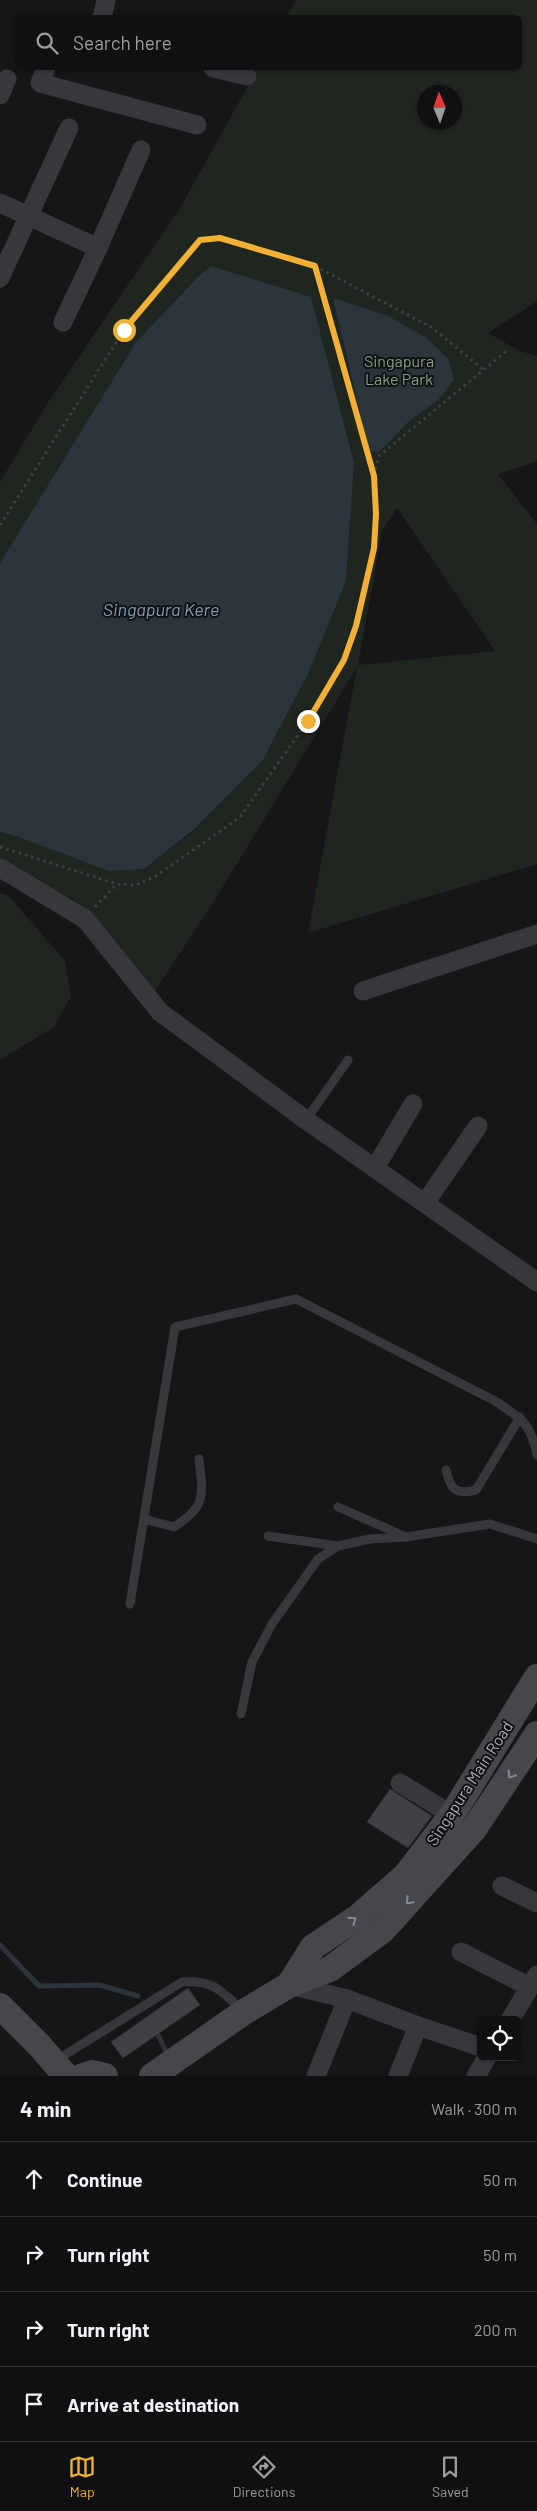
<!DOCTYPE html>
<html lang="en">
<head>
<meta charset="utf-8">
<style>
  body { margin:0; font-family:Barlow,sans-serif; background:#19191b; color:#f1f3f6 }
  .controls { position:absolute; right:15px; bottom:15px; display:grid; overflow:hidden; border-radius:8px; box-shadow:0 1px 4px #0004 }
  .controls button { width:45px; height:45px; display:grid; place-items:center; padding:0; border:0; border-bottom:1px solid #303032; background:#101012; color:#f1f3f6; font:25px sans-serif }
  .compass { position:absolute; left:417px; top:85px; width:45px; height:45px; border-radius:50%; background:#101012; box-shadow:0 1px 4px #0004; rotate:358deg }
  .stop { position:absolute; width:15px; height:15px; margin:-11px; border:4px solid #f2b134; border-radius:50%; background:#fff }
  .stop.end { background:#f2b134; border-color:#fff; box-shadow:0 1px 5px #0008 }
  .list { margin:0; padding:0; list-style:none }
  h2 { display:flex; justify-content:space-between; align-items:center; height:65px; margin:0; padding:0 20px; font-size:21px }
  h2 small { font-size:16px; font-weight:400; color:#9c9d9f }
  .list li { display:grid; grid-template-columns:32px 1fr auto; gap:15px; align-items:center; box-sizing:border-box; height:75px; padding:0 20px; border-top:1px solid #303032 }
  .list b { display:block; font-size:19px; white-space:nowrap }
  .list em { font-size:16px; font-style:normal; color:#9c9d9f }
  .icon { flex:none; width:28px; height:28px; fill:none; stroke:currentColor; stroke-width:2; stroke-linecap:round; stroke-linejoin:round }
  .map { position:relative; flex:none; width:537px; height:2076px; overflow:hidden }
  .search { position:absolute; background:#101012; box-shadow:0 1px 4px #0004; left:15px; right:15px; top:15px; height:55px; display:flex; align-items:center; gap:12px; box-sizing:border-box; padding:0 18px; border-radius:8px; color:#9c9d9f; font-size:19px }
  .sheet { height:365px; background:#101012 }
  nav { display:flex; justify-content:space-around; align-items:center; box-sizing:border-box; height:70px; border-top:1px solid #303032; background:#101012; font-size:14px; color:#9c9d9f }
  nav a { display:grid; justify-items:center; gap:2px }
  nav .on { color:#f2b134 }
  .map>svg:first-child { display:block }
  .green { fill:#1e261f; fill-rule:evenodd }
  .water { fill:#2c353c }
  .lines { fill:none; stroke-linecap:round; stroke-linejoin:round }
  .stream { stroke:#2c353c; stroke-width:5 }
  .building { fill:#404145; stroke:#303034 }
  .path { stroke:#3d3f44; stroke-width:3; stroke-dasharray:2.5 4; stroke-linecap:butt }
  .lane { stroke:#37383d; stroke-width:9 }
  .street { stroke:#37383d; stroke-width:19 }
  .secondary { stroke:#45474d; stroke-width:26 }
  .oneway { stroke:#858993 }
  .route { stroke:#f2b134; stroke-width:6 }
  .labels { text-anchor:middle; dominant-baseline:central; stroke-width:4; stroke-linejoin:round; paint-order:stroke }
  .park-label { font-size:16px; fill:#7fa381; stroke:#111113 }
  .street-label { font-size:16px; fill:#a8adb8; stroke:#111113 }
  .water-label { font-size:18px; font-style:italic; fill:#7f9bb3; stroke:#111113 }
</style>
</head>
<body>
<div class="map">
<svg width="537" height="2076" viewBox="0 0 537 2076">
  <rect width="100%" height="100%" fill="#161618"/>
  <g class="green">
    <path d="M296,0H537V301L488,333L520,351L537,356V461L498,474L537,524V864L308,933L357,667L213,903L155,991L74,900L0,861V832L144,869L197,828L263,760L309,672L346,581L354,463L212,266L198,277L136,342L0,563V482L49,401L180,208L258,68H520V18L286,17ZM424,92H454V122H424ZM397,508L495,651L358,665L382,531Z"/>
    <polygon points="0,893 9,896 65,961 71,996 54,1027 0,1060"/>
  </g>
  <g class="water">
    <polygon points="211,266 311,297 354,463 346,581 309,672 263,760 196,828 144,869 109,871 19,837 0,832 0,563 136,342 198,277"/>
    <polygon points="333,298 388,316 427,338 449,360 454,380 438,400 408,422 379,452 369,450"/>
  </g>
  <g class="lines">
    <g class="stream">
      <polyline points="0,1945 39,1986 100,1985 138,1996"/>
      <polyline points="156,2030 166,2052"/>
    </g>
  </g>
  <g class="building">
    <polygon points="390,1789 432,1816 408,1848 367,1822"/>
    <polygon points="188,1988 200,2005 123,2058 111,2042"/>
  </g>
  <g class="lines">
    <g class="path">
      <polyline points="316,267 373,475"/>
      <polyline points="0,525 124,330 200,240 220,238 315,266 431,327 484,370"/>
      <polyline points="0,847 117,884"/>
      <polyline points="95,907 117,884 136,885 156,876 240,817 308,721 344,660 356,626 374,548 376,514 374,476 379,456 509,349"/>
    </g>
    <g class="lane">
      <polyline points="306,1120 348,1060"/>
      <path d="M446,1470C451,1490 455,1495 476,1490L520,1417"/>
      <path d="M144,1519L174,1527C207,1506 203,1495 199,1459"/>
      <polyline points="268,1536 338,1546 370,1539 406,1537 338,1507"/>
      <polyline points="406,1537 490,1524 537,1539"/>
      <path d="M130,1604L175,1327L296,1299L495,1401C521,1418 531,1423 537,1455"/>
      <polyline points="241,1714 252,1662 272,1624 318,1559 338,1546"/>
      <path d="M55,2061L182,1982C214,1980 220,1990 242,2010"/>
    </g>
    <g class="street">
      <polyline points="102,18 106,0"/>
      <polyline points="46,68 40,83 197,125"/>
      <polyline points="213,68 247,76"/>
      <polyline points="0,95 7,79"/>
      <polyline points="0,203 98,248 63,322"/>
      <polyline points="98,248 141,150"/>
      <polyline points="0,278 69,128"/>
      <polyline points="0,868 85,919 160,1012 306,1120 537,1282"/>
      <polyline points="363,991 537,934"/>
      <polyline points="375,1168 413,1104"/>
      <polyline points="425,1203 478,1126"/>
      <polyline points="400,1783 452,1815"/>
      <polyline points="502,1886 537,1903"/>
      <polyline points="461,1952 530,1987"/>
      <polyline points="289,1985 347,1999 418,2026 481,2047"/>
      <polyline points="510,2020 537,1975"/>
      <polyline points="316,2076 347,1999"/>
      <polyline points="398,2076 418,2026"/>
      <polyline points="476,2076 487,2057"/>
    </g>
    <g class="secondary">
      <polyline points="289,1985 313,1947 358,1917 406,1875 452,1815 537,1677"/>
      <polyline points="0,2006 39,2045 66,2076"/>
      <polyline points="83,2076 92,2073 105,2076"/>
      <polyline points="152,2076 244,2012 289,1985 330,1969 383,1930 474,1829 537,1734"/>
    </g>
  </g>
  <defs><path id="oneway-chevron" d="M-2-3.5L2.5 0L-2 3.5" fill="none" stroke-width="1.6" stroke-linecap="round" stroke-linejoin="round" transform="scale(1.25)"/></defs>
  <g class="oneway">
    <use href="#oneway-chevron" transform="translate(511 1775) rotate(122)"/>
    <use href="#oneway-chevron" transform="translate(409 1901) rotate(133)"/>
    <use href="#oneway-chevron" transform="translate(353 1920) rotate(-35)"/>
  </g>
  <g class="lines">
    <polyline class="route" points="124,330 200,240 220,238 315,266 374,476 376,514 374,548 356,626 344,660 308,721"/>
  </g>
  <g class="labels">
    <g class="park-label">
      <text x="399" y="360">Singapura<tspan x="399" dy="18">Lake Park</tspan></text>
    </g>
    <g class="street-label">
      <text transform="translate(469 1783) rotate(-57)">Singapura Main Road</text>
    </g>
    <g class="water-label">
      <text x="161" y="609">Singapura Kere</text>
    </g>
  </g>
</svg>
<div class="controls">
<button><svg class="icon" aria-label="locate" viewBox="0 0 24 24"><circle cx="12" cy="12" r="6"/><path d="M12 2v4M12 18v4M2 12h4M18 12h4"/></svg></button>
</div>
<svg class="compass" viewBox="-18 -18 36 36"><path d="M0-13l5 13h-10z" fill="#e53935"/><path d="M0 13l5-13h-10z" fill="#9c9d9f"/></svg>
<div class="stop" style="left:124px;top:330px"></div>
<div class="stop end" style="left:308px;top:721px"></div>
<div class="search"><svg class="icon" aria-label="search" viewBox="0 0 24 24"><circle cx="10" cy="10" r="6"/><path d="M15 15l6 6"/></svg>Search here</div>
</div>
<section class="sheet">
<h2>4 min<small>Walk · 300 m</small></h2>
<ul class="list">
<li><svg class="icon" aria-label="ahead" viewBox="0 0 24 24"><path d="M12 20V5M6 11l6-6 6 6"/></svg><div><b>Continue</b></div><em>50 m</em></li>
<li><svg class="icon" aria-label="right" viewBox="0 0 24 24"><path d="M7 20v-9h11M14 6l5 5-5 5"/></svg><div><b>Turn right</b></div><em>50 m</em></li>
<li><svg class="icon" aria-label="right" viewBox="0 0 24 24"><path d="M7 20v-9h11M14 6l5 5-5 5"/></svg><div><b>Turn right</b></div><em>200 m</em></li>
<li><svg class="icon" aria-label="arrive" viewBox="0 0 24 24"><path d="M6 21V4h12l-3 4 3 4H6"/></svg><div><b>Arrive at destination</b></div></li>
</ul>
</section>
<nav>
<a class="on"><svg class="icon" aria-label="map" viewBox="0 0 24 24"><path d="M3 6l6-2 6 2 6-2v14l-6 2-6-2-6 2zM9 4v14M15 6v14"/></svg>Map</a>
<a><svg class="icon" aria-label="directions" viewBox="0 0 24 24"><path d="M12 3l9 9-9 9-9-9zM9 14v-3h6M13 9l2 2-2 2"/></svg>Directions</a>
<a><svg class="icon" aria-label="saved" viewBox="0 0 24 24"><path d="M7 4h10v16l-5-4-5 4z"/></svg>Saved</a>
</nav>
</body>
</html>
